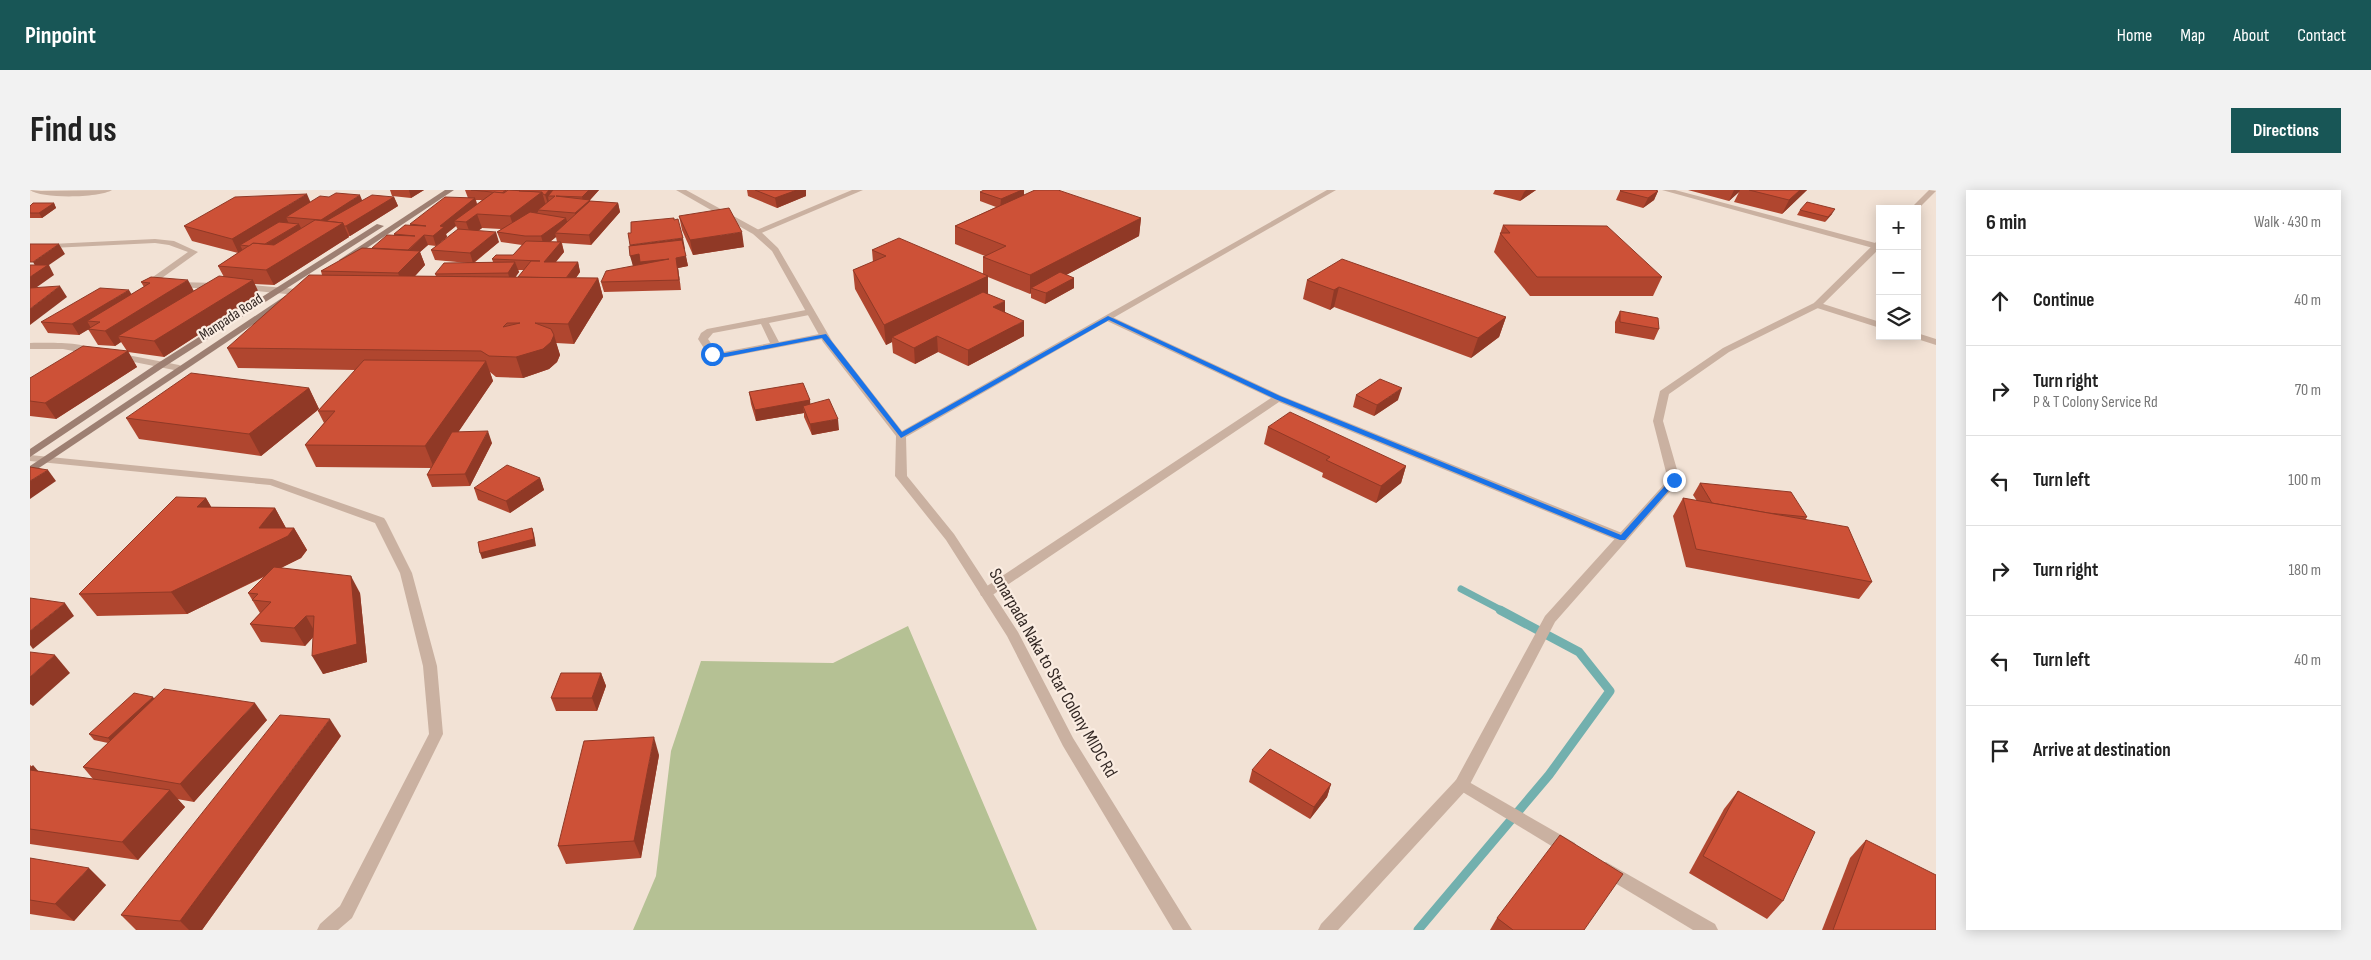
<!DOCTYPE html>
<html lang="en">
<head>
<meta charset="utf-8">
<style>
  body { margin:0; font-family:"Sofia Sans Condensed",sans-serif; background:#f2f2f2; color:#222 }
  .controls { position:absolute; right:15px; top:15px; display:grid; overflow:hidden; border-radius:0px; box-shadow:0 2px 12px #0003 }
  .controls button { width:45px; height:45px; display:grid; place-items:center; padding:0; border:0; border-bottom:1px solid #e0e0e0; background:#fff; color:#222; font:25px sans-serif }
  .stop { position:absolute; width:15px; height:15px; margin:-11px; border:4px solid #1a73e8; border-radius:50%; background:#fff }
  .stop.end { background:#1a73e8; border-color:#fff; box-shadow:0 1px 5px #0008 }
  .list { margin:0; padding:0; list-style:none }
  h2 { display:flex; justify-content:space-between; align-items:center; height:65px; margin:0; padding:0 20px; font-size:21px }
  h2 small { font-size:16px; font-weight:400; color:#767676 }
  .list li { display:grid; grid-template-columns:32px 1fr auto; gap:15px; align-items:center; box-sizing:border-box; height:90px; padding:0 20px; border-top:1px solid #e0e0e0 }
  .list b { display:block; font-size:19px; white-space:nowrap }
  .list p { margin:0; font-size:16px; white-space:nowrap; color:#767676 }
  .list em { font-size:16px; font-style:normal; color:#767676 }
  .icon { flex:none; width:28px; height:28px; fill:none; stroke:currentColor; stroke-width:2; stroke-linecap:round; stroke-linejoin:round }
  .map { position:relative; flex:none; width:1906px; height:740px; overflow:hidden; border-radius:0px }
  header { display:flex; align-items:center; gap:30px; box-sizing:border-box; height:70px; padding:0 25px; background:#185656; color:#fff }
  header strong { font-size:24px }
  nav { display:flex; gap:28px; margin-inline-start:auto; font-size:18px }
  .intro { display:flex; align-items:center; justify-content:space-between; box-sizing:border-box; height:120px; padding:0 30px }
  h1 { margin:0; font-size:35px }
  .button { padding:12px 22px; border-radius:0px; background:#185656; color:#fff; font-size:18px; font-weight:700 }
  main { display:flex; gap:30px; padding:0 30px }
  aside { flex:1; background:#fff; border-radius:0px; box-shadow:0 2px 12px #0003 }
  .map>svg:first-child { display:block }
  .green { fill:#b5c194 }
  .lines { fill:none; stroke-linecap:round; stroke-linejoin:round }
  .stream-far1 { stroke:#72b0ae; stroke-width:7 }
  .stream { stroke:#72b0ae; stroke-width:9 }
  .service { fill:#cab1a1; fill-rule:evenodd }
  .minor { fill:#cab1a1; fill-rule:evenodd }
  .tertiary { fill:#cab1a1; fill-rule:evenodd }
  .secondary { fill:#9d7f72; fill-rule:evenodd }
  .wall { fill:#b0462f; fill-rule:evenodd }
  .shaded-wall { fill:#903926 }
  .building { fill:#cd5137; stroke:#903926; fill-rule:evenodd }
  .route { fill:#1a73e8 }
  .labels { text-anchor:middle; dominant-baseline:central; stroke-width:4.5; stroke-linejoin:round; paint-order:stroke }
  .far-street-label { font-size:15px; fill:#332824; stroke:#faece1 }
  .street-label { font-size:18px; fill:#332824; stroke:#faece1 }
</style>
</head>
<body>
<header>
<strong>Pinpoint</strong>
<nav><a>Home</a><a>Map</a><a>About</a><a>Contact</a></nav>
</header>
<div class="intro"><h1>Find us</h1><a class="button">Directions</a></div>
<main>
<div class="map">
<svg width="1906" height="740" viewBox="0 0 1906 740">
  <rect width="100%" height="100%" fill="#f2e2d5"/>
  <polygon class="green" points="878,436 1007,740 603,740 626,686 641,561 671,471 803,473"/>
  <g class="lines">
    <polyline class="stream-far1" points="1431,399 1473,421"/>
    <polyline class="stream" points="1388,740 1519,585 1580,501 1549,462 1470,420"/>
    <path class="service" d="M781,119L784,120V124L739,133L749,152L794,143L799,146L797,148L687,169L679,166L668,149L671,143L677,139ZM731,134L740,153L688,163L678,149L683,143Z"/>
    <g class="minor">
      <path d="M0,0L11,1L82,0C70,8 11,9 0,0Z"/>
      <polygon points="822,0 833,0 729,44 722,42"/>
      <polygon points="1632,0 1645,0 1849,54 1850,57 1843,58"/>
      <polygon points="125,49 144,51 168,62 125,93 127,95 123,98 113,94 158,62 139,55 125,53 0,59 0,55"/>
      <polygon points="146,92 188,93 192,96 188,99 143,97 143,93"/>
      <polygon points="211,94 266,99 270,102 266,105 208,99 207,97"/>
      <polygon points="1787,112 1850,132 1850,138 1784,117 1784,113"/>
      <polygon points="1078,125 1252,206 1597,345 1599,348 1593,352 1589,351 1249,212 961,406 951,406 950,403 951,400 1241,208 1075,130 1073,128"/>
      <polygon points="1887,143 1906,149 1906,155 1884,148 1882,146 1887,146"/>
      <path d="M0,153C17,153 55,151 69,162L64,165L33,159H0Z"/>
      <polygon points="87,163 149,175 154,178 149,181 84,168 82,166"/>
      <polygon points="0,265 242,289 354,328 356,331 382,383 407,476 413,544 322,728 308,740 287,740 290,734 310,716 399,544 393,476 370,383 345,333 240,295 0,271"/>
      <polygon points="1432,588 1545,653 1547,658 1545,663 1539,665 1533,663 1426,598 1424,594 1426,590"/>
      <polygon points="1576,672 1685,734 1688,740 1663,740 1570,684 1568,679 1570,674"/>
    </g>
    <g class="tertiary">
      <polygon points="646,0 656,0 729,40 748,58 802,151 872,241 1297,0 1306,0 876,247 877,286 924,344 988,442 1043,548 1162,740 1143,740 1033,556 977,446 916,350 865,286 866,246 793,152 742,61 723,44"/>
      <polygon points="1899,0 1906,1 1887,20 1880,19"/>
      <polygon points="1847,51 1850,51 1850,58 1790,117 1699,162 1639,204 1633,231 1650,290 1525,432 1438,598 1308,740 1288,740 1291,734 1426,590 1515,426 1638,290 1623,231 1630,201 1693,158 1784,113"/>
    </g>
    <g class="secondary">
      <polygon points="415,0 424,0 316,72 309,70"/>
      <polygon points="347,34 354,36 134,177 0,267 0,259 128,173"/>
      <polygon points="255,106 258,107 258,111 0,284 0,276"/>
    </g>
  </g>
  <g class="wall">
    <polygon points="360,0 394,0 381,8 362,6"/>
    <path d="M435,0H569L560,10V11L588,13L590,22L561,55L532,53L534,62L526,72H548L550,82L546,88H568L573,107L544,154L526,153L530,165L527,172L519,179L493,188L466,187L460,182L463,191L428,242L462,253L440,296L402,297L397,285L401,278L286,277L275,255L294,233L288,221L326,180L208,178L197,158L292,85L291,81L342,58L364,45V44L380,35V34L438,8ZM446,10H452L447,14ZM426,36L428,40L401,60L405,70L438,73L405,84L406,86H385L395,75L390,62L398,55L406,56L417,47L416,44ZM452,38L471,39L467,42L471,52L492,55L483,65L462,69L463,72L444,73L469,52L448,41ZM526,47L527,52H520ZM488,80H494L488,87H485L489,82Z"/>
    <polygon points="717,0 776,0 776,6 747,18 718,6"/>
    <polygon points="994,0 994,5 1111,28 1109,46 1036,85 1044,88 1044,98 1015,114 1001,108 1001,103 1000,104 958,87 958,104 975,122 994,146 938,176 908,162 885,174 863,163 862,152 856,155 825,99 823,80 843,72 842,60 953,85 953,67 955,66 925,54 925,36 966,17 950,11 950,2"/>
    <polygon points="1465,0 1506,0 1490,11 1463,4"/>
    <polygon points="1658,0 1777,0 1752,24 1704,12 1709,2 1699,11"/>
    <polygon points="1590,1 1628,1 1624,10 1613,18 1586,10"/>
    <polygon points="364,7 368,16 320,46 318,46 319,47 244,95 224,94 230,105 134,167 98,162 107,177 26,229 0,226 0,188 97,161 91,152 85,156 68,155 58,139 49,145 18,143 11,132 102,104 114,97 111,92 121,87 164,101 194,87 188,76 208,63 162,51 154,36 281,12 332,10"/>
    <polygon points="24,13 26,18 12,28 0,28 0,16"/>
    <polygon points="1770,20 1802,24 1795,32 1767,25"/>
    <polygon points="649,26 714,57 663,65 652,40"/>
    <polygon points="1473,35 1632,87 1623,106 1500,106 1464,62"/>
    <polygon points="600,56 655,59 654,59 658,76 648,78 651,100 574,102 571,92 610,75 603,76"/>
    <polygon points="1277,90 1476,127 1469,147 1441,168 1304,117 1300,120 1273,109"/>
    <polygon points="1590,121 1629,139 1624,150 1585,143 1585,132"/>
    <polygon points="279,198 289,219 231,266 109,249 96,228"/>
    <polygon points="719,202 780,210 780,214 809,240 782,245 774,227 774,223 726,231 721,214"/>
    <polygon points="1326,205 1368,210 1344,226 1323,217"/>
    <polygon points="1238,237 1376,276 1371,293 1346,313 1292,287 1293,283 1234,254"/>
    <polygon points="510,288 514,300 480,323 448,310 444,298"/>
    <polygon points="1670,293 1777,327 1775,330 1842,392 1829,409 1656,377 1643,326 1653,308 1667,311 1663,305"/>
    <polygon points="176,308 181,317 245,318 256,338 264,338 277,360 271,368 251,378 330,403 337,472 293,484 283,447 275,456 231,452 220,434 230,423 218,403 236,386 157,424 67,426 49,404"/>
    <polygon points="571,483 576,496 567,521 526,521 521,508"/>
    <polygon points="124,508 237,530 164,612 147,609 155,617 108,670 0,654 0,575 8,581 63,589 53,577 78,553 64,550 59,544"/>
    <polygon points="311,546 172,740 106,740 91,725"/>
    <polygon points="629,565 611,668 536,674 528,656"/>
    <polygon points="1222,580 1301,594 1297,607 1280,629 1219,592"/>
    <polygon points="1708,601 1753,711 1737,729 1659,683 1694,619"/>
    <polygon points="1836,650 1906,740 1792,740 1820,668"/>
    <polygon points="0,668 76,695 44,731 0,724"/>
    <polygon points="1467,728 1554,740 1460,740"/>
  </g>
  <g class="shaded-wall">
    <polygon points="379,0 394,0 381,8"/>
    <polygon points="519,0 529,0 518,6 519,13 518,14 515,5"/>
    <polygon points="559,0 569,0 560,10 562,20 547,33 545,23 554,15 552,7"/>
    <polygon points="767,0 776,0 776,6 747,18 745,8"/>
    <polygon points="992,0 994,0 994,9 970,19 971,9"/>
    <polygon points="1496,0 1506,0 1490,11 1494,2"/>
    <polygon points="1704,0 1710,0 1709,2 1699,11"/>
    <polygon points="1770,0 1777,0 1752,24 1759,10"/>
    <polygon points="1628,1 1624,10 1613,18 1618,8"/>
    <polygon points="512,2 516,16 508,20 508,22 485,41 480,26"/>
    <polygon points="277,4 283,18 256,27 259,34 210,55 213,61 209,64 202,49"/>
    <polygon points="330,5 334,15 292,34 291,30"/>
    <polygon points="364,7 368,16 320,46 316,36"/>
    <polygon points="445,8 448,18 424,31 426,36 416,44 417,47 406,56 403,46 410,36"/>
    <polygon points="24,13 26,18 12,28 9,23"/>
    <polygon points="588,13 590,22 561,55 559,45"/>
    <polygon points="1805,19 1802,24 1795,32 1798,27"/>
    <polygon points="447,24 452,38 441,46 436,32"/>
    <polygon points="536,28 539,38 525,43 526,47 514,56 511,46"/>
    <polygon points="1111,28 1109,46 1008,100 1001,98 1001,103 1000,104 1000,85"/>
    <polygon points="313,33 319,47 244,95 236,80"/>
    <polygon points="269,34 274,44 236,67 231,57"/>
    <polygon points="466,42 469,52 443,73 440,63"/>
    <polygon points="712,42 714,57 663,65 660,50"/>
    <polygon points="394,45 398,55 390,62 395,75 374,98 368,83 377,62"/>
    <polygon points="653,48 655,59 609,64 639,69 603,76 600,66 602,65 600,55"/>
    <polygon points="531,52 534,62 517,82 514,72"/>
    <polygon points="29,54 35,64 19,75 24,85 0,102 0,87 8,81 3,72"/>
    <polygon points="656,66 658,76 648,78 651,100 646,68"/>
    <polygon points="485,72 489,82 481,94 478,83"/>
    <polygon points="548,72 550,82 537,100 535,90"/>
    <polygon points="958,86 958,106 862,147 862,152 856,155 854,135"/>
    <polygon points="568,88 573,107 544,154 538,134"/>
    <polygon points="1044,88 1044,98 1015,114 1016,103"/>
    <polygon points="158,90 166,105 88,146 91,152 85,156 75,141"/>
    <polygon points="223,90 230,105 134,167 124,151"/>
    <polygon points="30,96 37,107 0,135 0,119"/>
    <polygon points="1309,97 1304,117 1300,120 1304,100"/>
    <polygon points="99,100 105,110 57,131 61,138 49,145 42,134"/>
    <polygon points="975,111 975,126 963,117"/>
    <polygon points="1476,127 1469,147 1441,168 1448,148"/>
    <polygon points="994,131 994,146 938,176 938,160"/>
    <polygon points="524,145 530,165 527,172 519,179 493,188 486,167"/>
    <polygon points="907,146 908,162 885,174 884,158"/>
    <polygon points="98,161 107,177 26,229 15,213"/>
    <polygon points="456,171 463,191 404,278 395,256"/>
    <polygon points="279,198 289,219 231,266 219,244"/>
    <polygon points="1372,198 1368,210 1344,226 1347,215"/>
    <polygon points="780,210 781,221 773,216 774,223 726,231 725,220"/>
    <polygon points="808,229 809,240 782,245 780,234"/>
    <polygon points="458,241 462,253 440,296 435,284"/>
    <polygon points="1376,276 1371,293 1346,313 1351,296"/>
    <polygon points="18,280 26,291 0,309 0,291"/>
    <polygon points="510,288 514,300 480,323 476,311"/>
    <polygon points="176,308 189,330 167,317"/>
    <polygon points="245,318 257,340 264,338 277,360 271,368 157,424 141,402 229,338"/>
    <polygon points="502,338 504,344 506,356 452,369 450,363"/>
    <polygon points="321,386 330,403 337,472 293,484 282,466"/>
    <polygon points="35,413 44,426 3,459 0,455 0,441"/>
    <polygon points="276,426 286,444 275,456 264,438"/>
    <polygon points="25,465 40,483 3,516 0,514 0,487"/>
    <polygon points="571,483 576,496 567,521 562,508"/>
    <polygon points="123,507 128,513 83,554 78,548"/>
    <polygon points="225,513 237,530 164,612 150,594"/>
    <polygon points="300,529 311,546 172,740 159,740 150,731"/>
    <polygon points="624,547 629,565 611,668 604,651"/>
    <polygon points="3,575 14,588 0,601 0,578"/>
    <polygon points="1301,594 1297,607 1280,629 1284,617"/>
    <polygon points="140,600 155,617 108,670 92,652"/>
    <polygon points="59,678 76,695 44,731 25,714"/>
  </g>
  <g class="building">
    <polygon points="441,0 476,0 472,3"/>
    <polygon points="478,0 512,2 480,26 447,24 436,32 424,31 464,2 474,3"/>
    <polygon points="490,0 519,0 515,5 513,4 512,2 489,1"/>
    <polygon points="523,0 559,0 552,7 526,6 560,10 545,23 508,20 525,6 518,6"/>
    <polygon points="725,0 767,0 745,8"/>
    <polygon points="954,0 992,0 971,9 950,2"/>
    <polygon points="1005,0 1028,0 1111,28 1000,85 953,67 976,56 925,36"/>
    <polygon points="1591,0 1625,0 1628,1 1618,8 1590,1"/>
    <polygon points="1719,0 1770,0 1759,10"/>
    <polygon points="306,3 330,5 291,30 256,27 290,6 299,7"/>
    <polygon points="277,4 202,49 154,36 205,7"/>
    <polygon points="342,5 364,7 316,36 314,36 313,33 296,31"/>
    <polygon points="415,7 445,8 410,36 414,37 403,46 394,45 378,60 342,58 357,45 385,46 364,44 375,35 396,36 380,34"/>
    <polygon points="560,11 588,13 559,45 525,43"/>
    <polygon points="1777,12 1805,19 1798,27 1770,20"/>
    <polygon points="3,13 24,13 9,23 0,23 0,16"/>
    <polygon points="699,18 712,42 660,50 649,26"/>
    <polygon points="500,22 536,28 511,46 495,46 467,42"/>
    <polygon points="644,28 644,30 648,29 653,48 600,55 598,43 601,43 601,32"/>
    <polygon points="285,30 313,33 236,80 188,76 223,53 244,55"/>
    <polygon points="249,32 269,34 235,54 223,53 219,56 210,55"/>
    <polygon points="1473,35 1577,36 1632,87 1507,87 1470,43 1480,43"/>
    <polygon points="428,39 466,42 440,63 401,60"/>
    <polygon points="869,48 958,86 854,135 823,80 856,66 842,60"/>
    <polygon points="652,50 656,66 646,68 649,90 571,92 576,81 639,69 610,72 609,64 600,66 599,56"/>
    <polygon points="496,51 531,52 514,72 548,72 536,88 488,87 501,71 510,71 462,69 466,65 483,65"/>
    <polygon points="0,54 29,54 3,72 0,72"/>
    <polygon points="332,58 390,61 368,83 291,81"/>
    <polygon points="1312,69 1476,127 1448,148 1309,97 1304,100 1277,90"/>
    <polygon points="485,72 478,83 405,84 414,73"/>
    <polygon points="0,75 18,75 0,87"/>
    <polygon points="1030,82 1044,88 1016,103 1001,98"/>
    <path d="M279,85L568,88L538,134L505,133L521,139L524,145L521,152L513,159L486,167L459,166L451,161L197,158ZM477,133H490L473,137Z"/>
    <polygon points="189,86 223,90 124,151 88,146"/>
    <polygon points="121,87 158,90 75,141 58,139 70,132 57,131 120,93 111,92"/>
    <polygon points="30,96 0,119 0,98"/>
    <polygon points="70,98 99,100 42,134 11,132"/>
    <polygon points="953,102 975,111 963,117 994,131 938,160 907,146 884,158 862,147"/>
    <polygon points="1590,121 1628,128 1629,139 1590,132"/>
    <polygon points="53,156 98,161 15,213 0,211 0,188"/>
    <polygon points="334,170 456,171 395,256 275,255 305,221 288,221"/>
    <polygon points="161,183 279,198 219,244 96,228"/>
    <polygon points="1350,189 1372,198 1347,215 1326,205"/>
    <polygon points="773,193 780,210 725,220 719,202"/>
    <polygon points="799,209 808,229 780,234 773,216"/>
    <polygon points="1260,222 1376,276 1351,296 1296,270 1300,267 1238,237"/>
    <polygon points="458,241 435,284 397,285 422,242"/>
    <polygon points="477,275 510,288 476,311 444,298"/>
    <polygon points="0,277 18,280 0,291"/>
    <polygon points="1670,293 1761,302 1777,327 1738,323 1682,313"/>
    <polygon points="146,307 176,308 167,317 245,318 229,338 264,338 258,346 141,402 49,404"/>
    <polygon points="1653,308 1818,337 1842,392 1666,359"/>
    <polygon points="502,338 504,349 450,363 448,352"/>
    <polygon points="244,377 321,386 327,454 282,466 284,426 276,426 264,438 220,434 241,412 222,410 228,404 218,403"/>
    <polygon points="0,408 35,413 0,441"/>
    <polygon points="0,462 25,465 0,487"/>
    <polygon points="531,483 571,483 562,508 521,508"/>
    <polygon points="134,499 225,513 150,594 53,577"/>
    <polygon points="104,503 123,507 78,548 59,544"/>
    <polygon points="250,525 300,529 150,731 91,725"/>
    <polygon points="624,547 604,651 528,656 554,551"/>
    <polygon points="1240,559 1301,594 1284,617 1222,580"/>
    <polygon points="0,580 140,600 92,652 0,639"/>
    <polygon points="1708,601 1785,642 1753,711 1673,666"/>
    <polygon points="1530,645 1593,684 1554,740 1483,740 1467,728"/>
    <polygon points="1836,650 1906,685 1906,740 1803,740"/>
    <polygon points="0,668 59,678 25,714 0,710"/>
  </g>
  <polygon class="route" points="1078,126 1250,206 1591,345 1642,288 1648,290 1595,350 1590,350 1245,209 1079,130 871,248 792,148 695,167 678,164 682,162 695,163 796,144 872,242"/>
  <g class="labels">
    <g class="far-street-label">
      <text transform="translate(201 127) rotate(-33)">Manpada Road</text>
    </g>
    <g class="street-label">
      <text transform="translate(1023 483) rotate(60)">Sonarpada Naka to Star Colony MIDC Rd</text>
    </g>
  </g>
</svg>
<div class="controls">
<button>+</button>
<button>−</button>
<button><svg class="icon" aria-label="layers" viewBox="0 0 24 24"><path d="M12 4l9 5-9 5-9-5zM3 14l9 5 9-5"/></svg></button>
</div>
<div class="stop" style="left:682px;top:164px"></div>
<div class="stop end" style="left:1644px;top:290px"></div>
</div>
<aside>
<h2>6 min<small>Walk · 430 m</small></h2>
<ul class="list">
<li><svg class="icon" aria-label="ahead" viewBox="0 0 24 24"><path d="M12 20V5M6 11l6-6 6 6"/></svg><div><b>Continue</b></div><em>40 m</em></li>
<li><svg class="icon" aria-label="right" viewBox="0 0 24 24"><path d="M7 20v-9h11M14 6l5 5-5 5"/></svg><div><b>Turn right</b><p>P &amp; T Colony Service Rd</p></div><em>70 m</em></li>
<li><svg class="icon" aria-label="left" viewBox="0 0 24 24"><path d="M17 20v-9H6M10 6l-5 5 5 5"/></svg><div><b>Turn left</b></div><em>100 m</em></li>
<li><svg class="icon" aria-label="right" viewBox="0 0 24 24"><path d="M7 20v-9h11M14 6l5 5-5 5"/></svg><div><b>Turn right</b></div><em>180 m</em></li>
<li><svg class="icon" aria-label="left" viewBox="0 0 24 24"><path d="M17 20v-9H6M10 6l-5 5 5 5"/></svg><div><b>Turn left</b></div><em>40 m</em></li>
<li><svg class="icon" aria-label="arrive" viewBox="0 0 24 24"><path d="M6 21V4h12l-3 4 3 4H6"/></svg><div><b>Arrive at destination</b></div></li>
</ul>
</aside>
</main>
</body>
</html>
